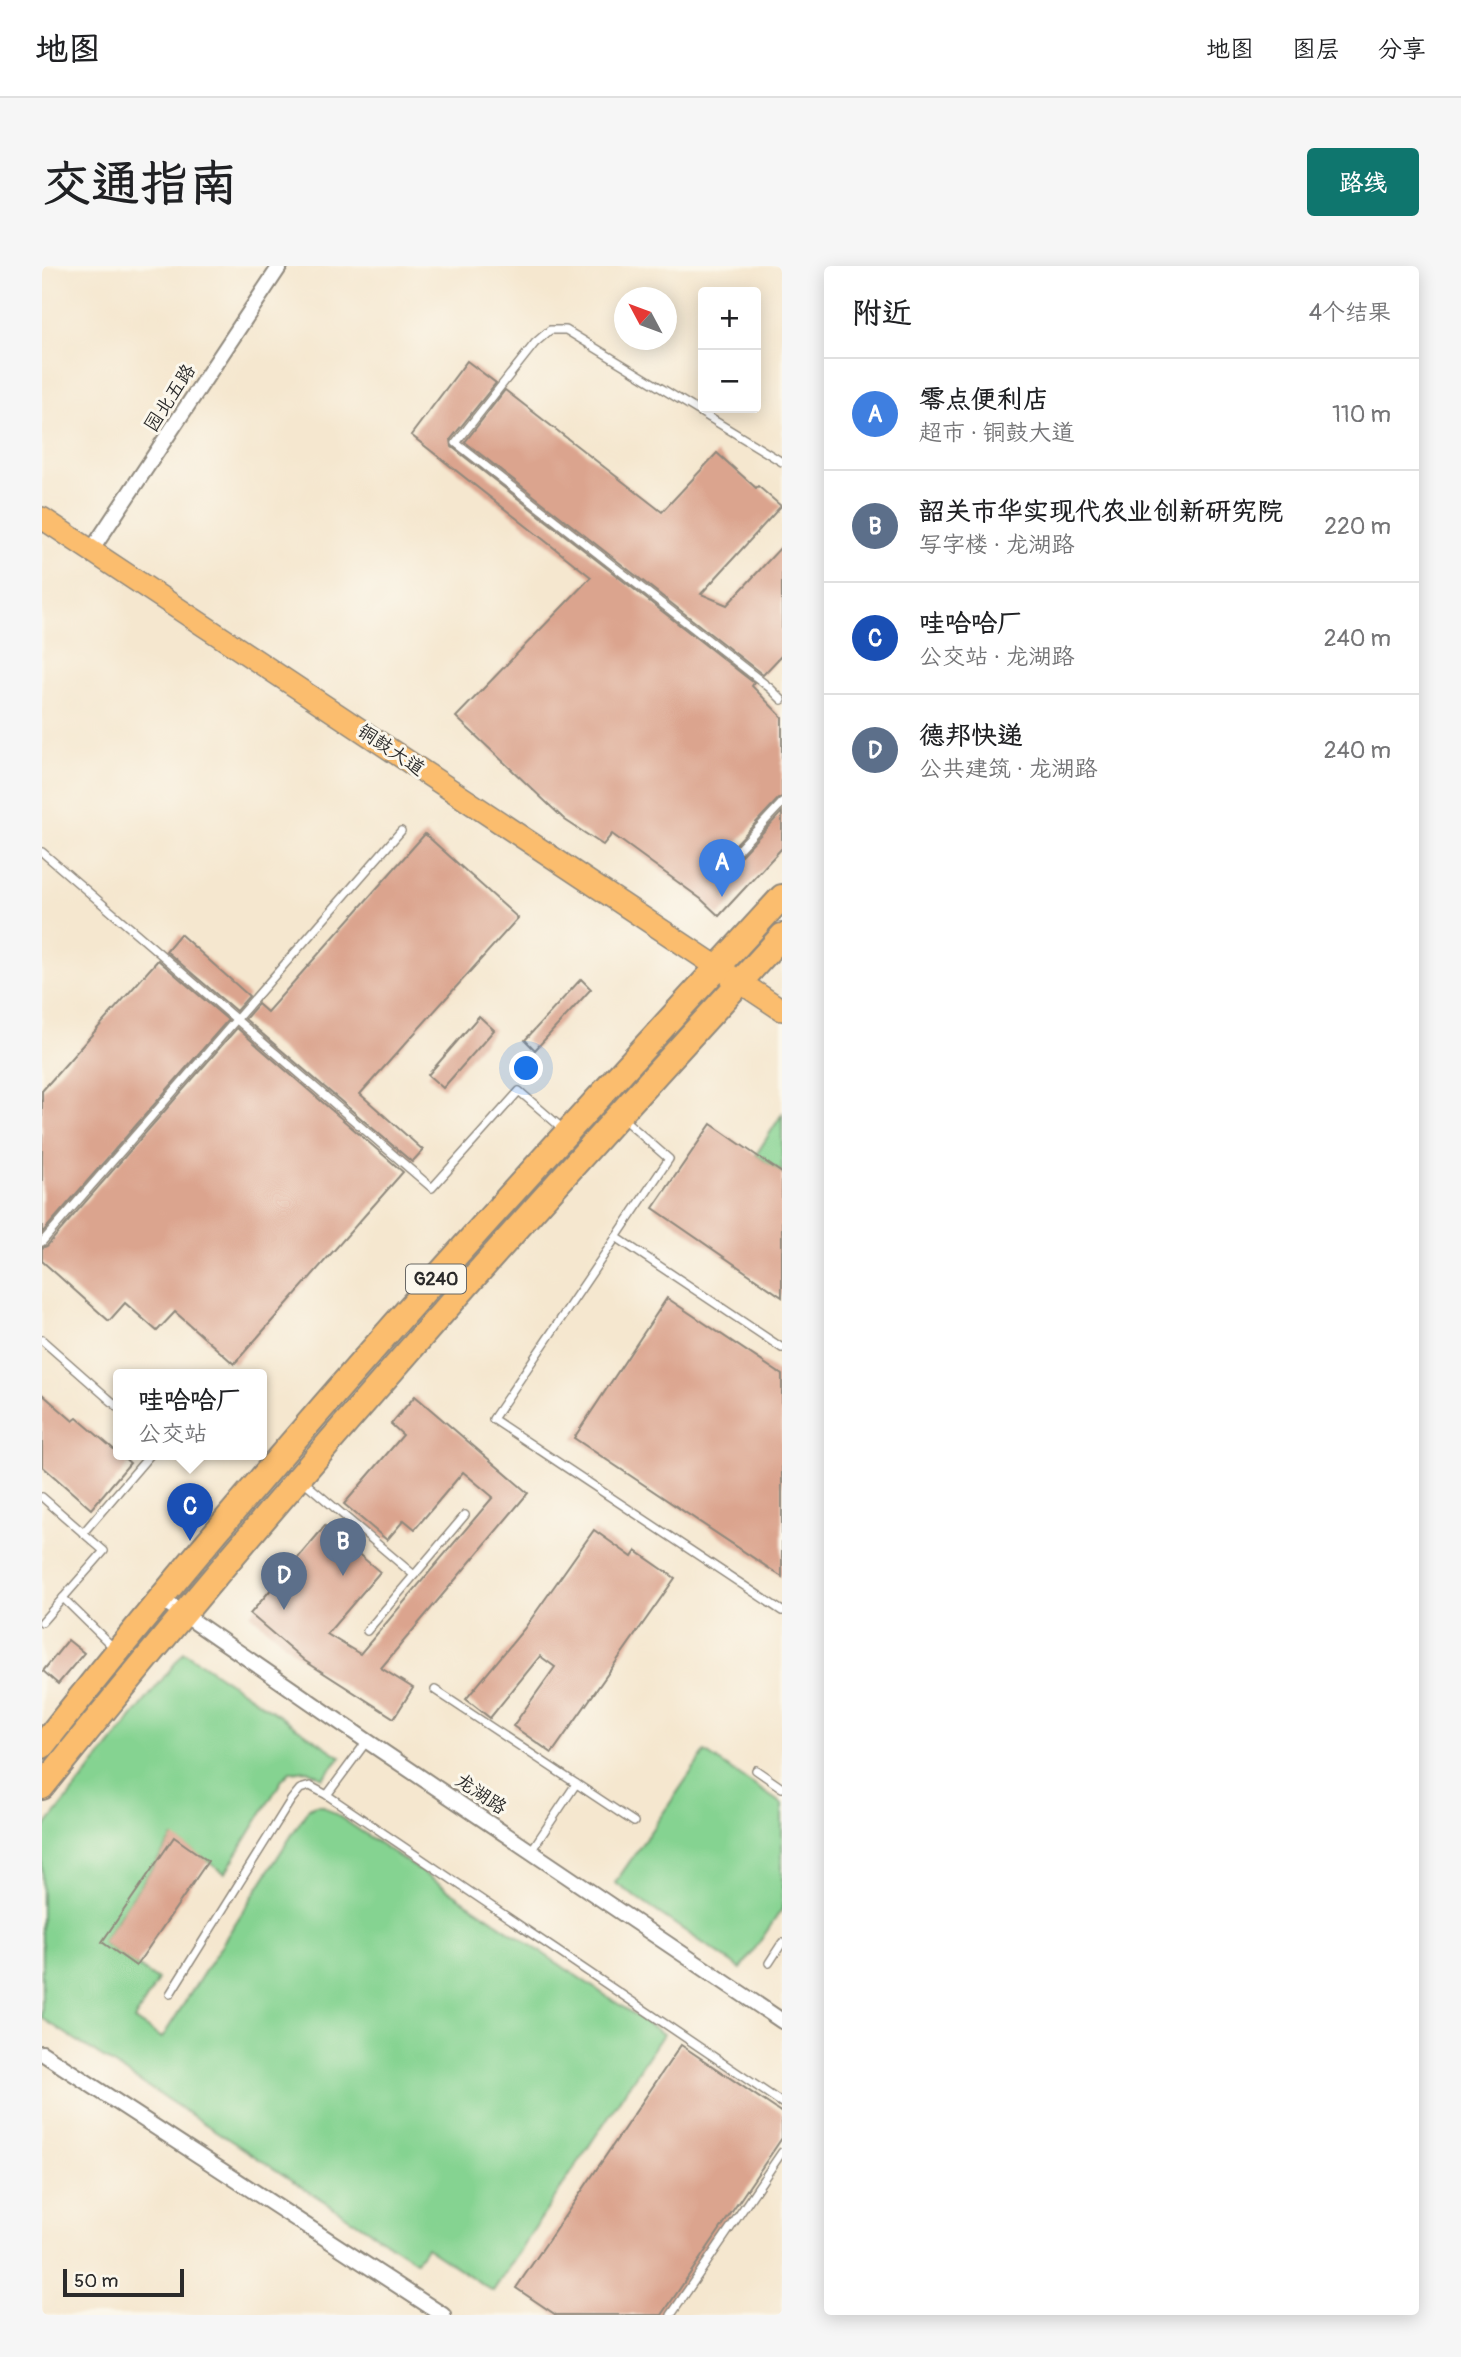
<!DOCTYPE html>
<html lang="zh">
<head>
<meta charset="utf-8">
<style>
  body { margin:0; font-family:Pangolin,"LXGW WenKai TC",sans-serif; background:#f6f6f6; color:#202124 }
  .controls { position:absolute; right:21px; top:21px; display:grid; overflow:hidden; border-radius:7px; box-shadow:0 4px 18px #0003 }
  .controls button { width:63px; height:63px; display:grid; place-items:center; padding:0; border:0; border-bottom:2px solid #e0e0e0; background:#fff; color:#202124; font:35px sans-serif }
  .compass { position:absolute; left:572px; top:21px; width:63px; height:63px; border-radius:50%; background:#fff; box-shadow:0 4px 18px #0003; rotate:311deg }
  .scale { position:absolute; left:21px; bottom:18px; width:121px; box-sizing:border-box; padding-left:7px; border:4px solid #2b2b2b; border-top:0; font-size:19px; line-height:24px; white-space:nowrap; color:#2b2b2b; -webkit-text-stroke:5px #fbf7ec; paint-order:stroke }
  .you { position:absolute; left:485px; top:803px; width:24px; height:24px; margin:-18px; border:5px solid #fff; border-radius:50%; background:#1a73e8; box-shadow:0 0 0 10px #1a73e833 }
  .badge { display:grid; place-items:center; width:46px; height:46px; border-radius:50%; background:#0f766e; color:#fff; font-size:23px; font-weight:700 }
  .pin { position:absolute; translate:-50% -58px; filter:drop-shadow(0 2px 4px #0008) }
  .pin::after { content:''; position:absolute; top:37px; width:24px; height:21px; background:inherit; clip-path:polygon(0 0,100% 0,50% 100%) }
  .popup { position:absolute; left:71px; top:1103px; width:154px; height:91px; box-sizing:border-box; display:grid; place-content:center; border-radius:7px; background:#fff; filter:drop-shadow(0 2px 5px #0005); font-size:23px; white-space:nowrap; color:#757577 }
  .popup b { font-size:26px; color:#202124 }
  .popup::after { content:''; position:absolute; left:50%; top:100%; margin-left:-14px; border:14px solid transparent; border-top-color:#fff }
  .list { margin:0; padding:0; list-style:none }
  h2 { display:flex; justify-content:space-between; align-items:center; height:91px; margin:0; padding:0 28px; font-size:30px }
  h2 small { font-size:23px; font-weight:400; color:#757577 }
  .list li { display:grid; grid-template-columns:46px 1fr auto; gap:21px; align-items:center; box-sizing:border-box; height:112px; padding:0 28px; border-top:2px solid #e0e0e0 }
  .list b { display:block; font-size:26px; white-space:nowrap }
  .list p { margin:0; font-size:23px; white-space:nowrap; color:#757577 }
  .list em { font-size:23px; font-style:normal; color:#757577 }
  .map { position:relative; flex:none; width:740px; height:2049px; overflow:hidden; border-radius:7px }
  header { display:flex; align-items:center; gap:42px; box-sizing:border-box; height:98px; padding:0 35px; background:#fff; border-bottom:2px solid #e0e0e0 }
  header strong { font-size:33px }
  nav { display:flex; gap:38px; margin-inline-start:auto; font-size:24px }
  .intro { display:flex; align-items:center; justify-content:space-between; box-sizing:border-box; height:168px; padding:0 42px }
  h1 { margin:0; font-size:49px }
  .button { padding:18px 32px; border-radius:7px; background:#0f766e; color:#fff; font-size:24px; font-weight:700 }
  main { display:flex; gap:42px; padding:0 42px }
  aside { flex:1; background:#fff; border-radius:7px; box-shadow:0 4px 18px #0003 }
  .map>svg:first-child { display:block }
  .green { fill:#85d391; stroke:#587f5e; stroke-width:2 }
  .building { fill:#dba48e }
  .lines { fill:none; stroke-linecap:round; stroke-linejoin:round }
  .lane-casing { stroke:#90897d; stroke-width:10 }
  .street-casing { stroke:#90897d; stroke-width:18 }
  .primary-casing { stroke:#90897d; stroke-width:24 }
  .highway-casing { stroke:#90897d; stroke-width:28 }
  .lane { stroke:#fff; stroke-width:7 }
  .street { stroke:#fff; stroke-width:14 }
  .primary { stroke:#fbbd6e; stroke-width:21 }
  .highway { stroke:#fbbd6e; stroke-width:24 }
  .labels { text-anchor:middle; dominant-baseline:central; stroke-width:6; stroke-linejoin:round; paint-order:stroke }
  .shield { fill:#fbf7ec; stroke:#696865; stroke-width:2 }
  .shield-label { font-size:18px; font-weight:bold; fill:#2b2b2b }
  .street-label { font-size:19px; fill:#2b2b2b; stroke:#fbf7ec }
</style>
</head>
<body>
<header>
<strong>地图</strong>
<nav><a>地图</a><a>图层</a><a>分享</a></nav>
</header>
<div class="intro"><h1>交通指南</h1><a class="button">路线</a></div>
<main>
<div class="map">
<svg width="740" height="2049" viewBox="0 0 740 2049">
  <rect width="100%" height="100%" fill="#fbf7ec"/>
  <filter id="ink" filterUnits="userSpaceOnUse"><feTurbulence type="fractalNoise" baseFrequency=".0143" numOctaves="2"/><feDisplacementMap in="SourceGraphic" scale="14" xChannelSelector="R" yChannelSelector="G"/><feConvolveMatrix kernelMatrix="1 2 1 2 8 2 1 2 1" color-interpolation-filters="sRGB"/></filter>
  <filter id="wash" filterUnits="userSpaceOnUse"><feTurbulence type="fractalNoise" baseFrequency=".00686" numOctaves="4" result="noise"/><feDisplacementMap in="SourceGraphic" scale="28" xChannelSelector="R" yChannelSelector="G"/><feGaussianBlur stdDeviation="1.57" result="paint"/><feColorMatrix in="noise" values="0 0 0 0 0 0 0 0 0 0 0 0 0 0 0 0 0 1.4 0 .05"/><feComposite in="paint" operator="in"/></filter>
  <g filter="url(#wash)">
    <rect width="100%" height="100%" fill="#f5e7cf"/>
    <g class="green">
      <polygon points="740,848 740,907 714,889"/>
      <polygon points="142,1386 299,1491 281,1512 265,1504 248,1506 240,1514 183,1607 131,1572 60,1676 116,1714 92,1754 120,1772 267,1542 273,1539 280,1539 621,1768 451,2025 384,1981 374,1995 0,1752 0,1565"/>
      <polygon points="663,1486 740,1538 740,1643 699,1703 573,1617"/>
    </g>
    <g id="blocks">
      <g class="building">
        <polygon points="425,95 454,117 409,173 410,181 712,417 710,420 740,451 740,531 736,533 677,596 675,601 679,606 685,604 740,546 740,582 677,650 659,633 570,568 561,579 523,554 414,451 549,311 369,169"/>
        <polygon points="463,124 620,246 675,187 714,222 716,220 739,240 659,328 685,339 740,280 740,389 721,409 423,176"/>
        <polygon points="383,568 476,652 318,828 381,884 370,896 203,753 216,738 225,746"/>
        <polygon points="138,668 207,730 194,745 124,685"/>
        <polygon points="116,694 186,754 0,967 0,825"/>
        <polygon points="539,713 549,723 493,784 483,774"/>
        <polygon points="437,750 452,764 401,822 386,809"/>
        <polygon points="195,762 361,906 192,1098 133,1046 115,1065 83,1037 67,1055 0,995 0,982 5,980"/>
        <polygon points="669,858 740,907 740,1031 611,942"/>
        <polygon points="625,1032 740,1109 740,1311 532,1172"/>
        <polygon points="0,1128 31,1155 35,1152 88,1197 49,1243 0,1200"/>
        <polygon points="373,1130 486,1227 339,1402 371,1422 352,1452 263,1395 208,1348 283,1260 338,1306 285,1368 318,1388 451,1231 421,1206 373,1263 362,1254 345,1274 302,1238 361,1169 349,1158"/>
        <polygon points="552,1264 590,1291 594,1285 633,1312 510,1487 471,1460 513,1401 498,1390 448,1452 424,1433 482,1363"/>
        <polygon points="26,1374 42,1387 16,1418 1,1405"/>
        <polygon points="132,1571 166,1595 94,1700 60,1676"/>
        <polygon points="639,1779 740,1847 740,1872 620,2049 514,2049 474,2022"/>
      </g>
    </g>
  </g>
  <g filter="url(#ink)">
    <use href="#blocks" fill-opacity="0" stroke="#90897d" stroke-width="2"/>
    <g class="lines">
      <defs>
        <g id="lane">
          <polyline points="740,196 524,64 508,64 493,77 414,177 728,422 740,434"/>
          <polyline points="0,586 390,922 477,825 521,863"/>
          <polyline points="681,600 740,537"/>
          <polyline points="579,851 627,893 451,1153 740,1345"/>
          <polyline points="574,971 740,1082"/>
          <polyline points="0,976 359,565"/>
          <polyline points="0,1074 76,1141"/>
          <polyline points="260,1214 372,1309"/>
          <polyline points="0,1231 62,1285 0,1356"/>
          <polyline points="41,1267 108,1189"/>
          <polyline points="21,1332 73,1383"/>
          <polyline points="325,1365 423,1249"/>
          <polyline points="393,1424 592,1556"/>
          <polyline points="714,1504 740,1522"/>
          <polyline points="285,1529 325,1475"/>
          <polyline points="489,1585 534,1518"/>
          <polyline points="727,1697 740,1677"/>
          <polyline points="128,1728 249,1534 258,1523 268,1520 285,1529 740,1837"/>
          <polyline points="629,2049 740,1886"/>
        </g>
        <g id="street">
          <polyline points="49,285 238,0"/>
          <polyline points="118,1332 325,1475 740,1755"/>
          <polyline points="0,1787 401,2049"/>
        </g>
        <polyline id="primary" points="0,252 740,744"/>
        <g id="highway">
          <path d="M0,1480C232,1184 486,908 740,631"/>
          <path d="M0,1521C235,1228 486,947 740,670"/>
        </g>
      </defs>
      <use href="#lane" class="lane-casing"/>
      <use href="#street" class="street-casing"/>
      <use href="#primary" class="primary-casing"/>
      <use href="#highway" class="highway-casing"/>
      <use href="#lane" class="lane"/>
      <use href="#street" class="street"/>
      <use href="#primary" class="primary"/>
      <use href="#highway" class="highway"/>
    </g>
  </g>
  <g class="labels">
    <rect class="shield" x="364" y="998.5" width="60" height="29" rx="5"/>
    <g class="shield-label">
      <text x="394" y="1013">G240</text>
    </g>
    <g class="street-label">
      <text transform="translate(128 132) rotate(-57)">园北五路</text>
      <text transform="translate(349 484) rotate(34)">铜鼓大道</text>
      <text transform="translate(439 1528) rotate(34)">龙湖路</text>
    </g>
  </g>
</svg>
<div class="controls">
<button>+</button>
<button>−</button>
</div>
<svg class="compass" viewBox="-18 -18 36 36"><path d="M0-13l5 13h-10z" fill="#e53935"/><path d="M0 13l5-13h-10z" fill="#757577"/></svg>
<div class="scale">50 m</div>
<div class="you"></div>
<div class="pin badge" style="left:680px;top:631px;background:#3f7fe0">A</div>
<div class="pin badge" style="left:301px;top:1310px;background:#5c6f8a">B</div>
<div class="pin badge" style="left:148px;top:1275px;background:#1a4fb4">C</div>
<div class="popup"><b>哇哈哈厂</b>公交站</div>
<div class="pin badge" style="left:242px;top:1344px;background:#5c6f8a">D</div>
</div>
<aside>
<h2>附近<small>4个结果</small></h2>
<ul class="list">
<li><span class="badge" style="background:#3f7fe0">A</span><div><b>零点便利店</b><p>超市 · 铜鼓大道</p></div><em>110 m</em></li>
<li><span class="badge" style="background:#5c6f8a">B</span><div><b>韶关市华实现代农业创新研究院</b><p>写字楼 · 龙湖路</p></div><em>220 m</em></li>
<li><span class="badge" style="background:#1a4fb4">C</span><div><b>哇哈哈厂</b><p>公交站 · 龙湖路</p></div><em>240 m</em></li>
<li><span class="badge" style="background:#5c6f8a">D</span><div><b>德邦快递</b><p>公共建筑 · 龙湖路</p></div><em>240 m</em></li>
</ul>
</aside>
</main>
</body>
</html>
